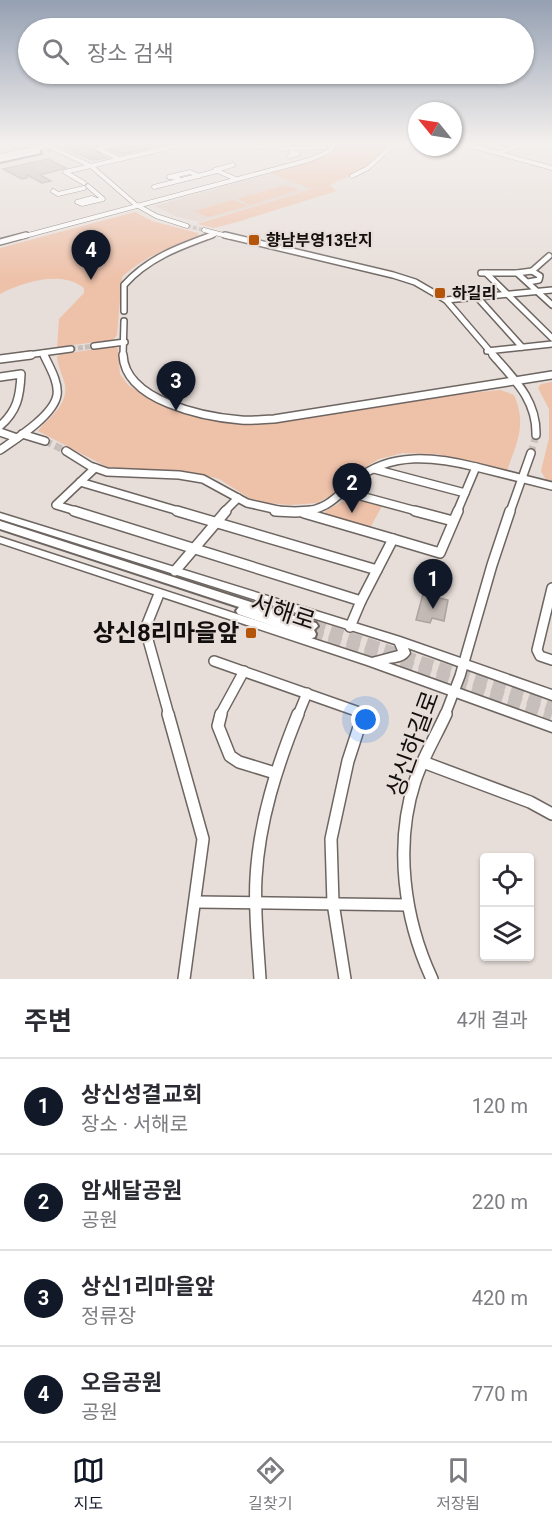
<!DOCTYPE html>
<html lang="ko">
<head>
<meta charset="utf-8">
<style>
  body { margin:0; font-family:Roboto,"Noto Sans KR",sans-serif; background:#f2f2f3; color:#2b2b33 }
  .controls { position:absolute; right:18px; bottom:18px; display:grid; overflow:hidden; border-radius:6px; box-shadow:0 2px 4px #0004 }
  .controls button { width:54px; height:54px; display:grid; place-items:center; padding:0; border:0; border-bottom:2px solid #e1e1e2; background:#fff; color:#2b2b33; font:30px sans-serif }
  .compass { position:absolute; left:408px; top:102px; width:54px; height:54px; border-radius:50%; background:#fff; box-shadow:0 2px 4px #0004; rotate:300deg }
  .you { position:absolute; left:366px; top:720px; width:21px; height:21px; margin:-15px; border:4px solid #fff; border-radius:50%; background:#1a73e8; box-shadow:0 0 0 9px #1a73e833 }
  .badge { display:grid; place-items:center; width:39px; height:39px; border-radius:50%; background:#111827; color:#fff; font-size:20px; font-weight:700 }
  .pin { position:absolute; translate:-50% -50px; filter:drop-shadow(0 2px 3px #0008) }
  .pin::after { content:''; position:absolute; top:32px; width:21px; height:18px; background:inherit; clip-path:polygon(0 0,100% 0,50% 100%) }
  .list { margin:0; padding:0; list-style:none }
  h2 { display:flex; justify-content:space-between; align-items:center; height:78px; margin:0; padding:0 24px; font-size:26px }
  h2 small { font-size:20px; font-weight:400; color:#7c7c81 }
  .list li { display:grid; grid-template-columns:39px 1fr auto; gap:18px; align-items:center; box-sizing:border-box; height:96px; padding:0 24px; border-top:2px solid #e1e1e2 }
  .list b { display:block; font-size:22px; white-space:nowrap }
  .list p { margin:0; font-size:20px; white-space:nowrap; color:#7c7c81 }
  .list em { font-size:20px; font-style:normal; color:#7c7c81 }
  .icon { flex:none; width:33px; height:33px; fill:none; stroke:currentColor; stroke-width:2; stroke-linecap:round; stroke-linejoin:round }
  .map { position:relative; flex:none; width:552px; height:979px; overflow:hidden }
  .search { position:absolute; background:#fff; box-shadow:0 2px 4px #0004; left:18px; right:18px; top:18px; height:66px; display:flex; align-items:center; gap:15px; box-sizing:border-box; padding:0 21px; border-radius:33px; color:#7c7c81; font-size:22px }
  .sheet { height:462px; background:#fff }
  nav { display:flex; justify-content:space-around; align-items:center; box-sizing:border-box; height:84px; border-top:2px solid #e1e1e2; background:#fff; font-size:16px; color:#7c7c81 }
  nav a { display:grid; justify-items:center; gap:3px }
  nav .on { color:#111827 }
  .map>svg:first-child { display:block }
  .built { fill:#e2d1c8 }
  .green { fill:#eec1a9 }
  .building { fill:#c3bab5; stroke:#aba29e; stroke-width:1.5 }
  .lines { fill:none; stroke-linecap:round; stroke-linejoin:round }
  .minor-tunnel-far2 { stroke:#c7bfbb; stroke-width:4; stroke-dasharray:4 2; stroke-linecap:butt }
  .minor-tunnel-far1 { stroke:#c7bfbb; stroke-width:5; stroke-dasharray:5 2; stroke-linecap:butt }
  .minor-tunnel { stroke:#c7bfbb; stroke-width:7; stroke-dasharray:7 4; stroke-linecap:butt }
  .highway-tunnel-far1 { stroke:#c7bfbb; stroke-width:5; stroke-dasharray:5 3; stroke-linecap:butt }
  .highway-tunnel { stroke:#c7bfbb; stroke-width:13; stroke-dasharray:13 6; stroke-linecap:butt }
  .minor-far4-casing { stroke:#6d6561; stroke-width:5 }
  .minor-far3-casing { stroke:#6d6561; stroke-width:8 }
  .minor-far2-casing { stroke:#6d6561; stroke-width:10 }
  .minor-far1-casing { stroke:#6d6561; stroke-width:12 }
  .minor-casing { stroke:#6d6561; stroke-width:14 }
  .major-casing { stroke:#6d6561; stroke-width:3 }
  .highway-casing { stroke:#6d6561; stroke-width:4 }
  .minor-far4 { stroke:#fff; stroke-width:4 }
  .minor-far3 { stroke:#fff; stroke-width:5 }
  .minor-far2 { stroke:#fff; stroke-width:7 }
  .minor-far1 { stroke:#fff; stroke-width:9 }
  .minor { stroke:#fff; stroke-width:11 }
  .major { fill:#fff; fill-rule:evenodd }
  .highway { fill:#fff; fill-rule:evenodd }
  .poi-dot { fill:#b45509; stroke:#e7ded9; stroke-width:2 }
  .labels { text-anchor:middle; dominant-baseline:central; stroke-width:4.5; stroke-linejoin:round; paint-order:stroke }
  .far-poi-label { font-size:16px; font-weight:bold; fill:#130f0e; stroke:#e7ded9; text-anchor:start }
  .near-street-label { font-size:24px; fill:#130f0e; stroke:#e7ded9 }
  .near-poi-label { font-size:24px; font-weight:bold; fill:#130f0e; stroke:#e7ded9; text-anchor:end }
</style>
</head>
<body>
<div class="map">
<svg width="552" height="979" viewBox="0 0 552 979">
  <rect width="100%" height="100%" fill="#e7ded9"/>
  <polygon class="built" points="271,173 313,189 200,222 175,216 155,206"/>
  <g class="green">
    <polygon points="339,144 392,144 365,169 330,185 337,191 237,222 214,228 197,224 312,189 270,173 326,156 334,151"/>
    <polygon points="285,185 299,190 250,205 237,199"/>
    <polygon points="233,200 248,206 208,217 194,211"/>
    <path d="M135,212L152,221L198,233L199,236C171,247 143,257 122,277L117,335L113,340L57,347L59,319L84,293V288C61,270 24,282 0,294V248Z"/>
    <path d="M112,347L118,348L120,374L128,385L147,397L212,419L239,423L257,424L286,420L458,394L501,390L514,395C527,425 517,442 507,471L437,454L403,453L379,459L364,468L336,493L317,503L290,505L267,503L249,498L219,479L197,473L107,467L38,431C49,417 68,406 65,385C63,376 58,367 57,357L60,354Z"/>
    <polygon points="552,382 552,482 546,480 541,471 549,438 549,409 538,388 541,384"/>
    <polygon points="351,497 382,506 370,528 326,515 325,511"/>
  </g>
  <g class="building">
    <polygon points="70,144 102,144 96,146 94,150 106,158 92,160 66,148"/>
    <polygon points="123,144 167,144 122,154 110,150 121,148"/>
    <polygon points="48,159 66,168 40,175 51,181 42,183 27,175 27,178 22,179 3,169"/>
    <polygon points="423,594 448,600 444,621 432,618 430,623 416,620"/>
  </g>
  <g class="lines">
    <polyline class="minor-tunnel-far2" points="187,226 204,230"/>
    <polyline class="minor-tunnel-far1" points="71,349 94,346"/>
    <g class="minor-tunnel">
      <polyline points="45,441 66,451"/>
      <polyline points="531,453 536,435"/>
    </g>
    <polyline class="highway-tunnel-far1" points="39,152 75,144"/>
    <g class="highway-tunnel">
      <polyline points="312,626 552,706"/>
      <polyline points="310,634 552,714"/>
    </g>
    <defs>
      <g id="minor-far4">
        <polyline points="44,144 91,166 135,204 156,216 187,226"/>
        <polyline points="119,144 98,149 119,159"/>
        <polyline points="250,144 261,147 266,145"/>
        <polyline points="464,144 552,168"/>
        <polyline points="279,149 324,147"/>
        <polyline points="499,153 522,144"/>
        <polyline points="0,156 48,146"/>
        <polyline points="289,156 298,154 292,152"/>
        <polyline points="233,165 215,170 236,179"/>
        <polyline points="352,176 368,168 394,144"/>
        <polyline points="178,178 169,177 190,172 199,176"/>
        <polyline points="84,183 65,172 185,144"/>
        <polyline points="88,186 103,199 82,204 77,202 92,198 97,200"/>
        <polyline points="154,187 217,171"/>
        <polyline points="53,191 58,194 84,188"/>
        <polyline points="204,230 231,237"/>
        <polyline points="21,237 309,160 330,151 334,144"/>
        <polyline points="208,237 215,234"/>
      </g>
      <g id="minor-far3">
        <polyline points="225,235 393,275 415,282 446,300 552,290"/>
        <polyline points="0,242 26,235"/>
        <polyline points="532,271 549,256"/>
        <polyline points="481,273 486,273 552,338"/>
        <polyline points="486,273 517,273 552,305"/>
        <polyline points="517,273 532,271 540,276 539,280 528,282"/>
        <polyline points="477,297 522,347"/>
        <polyline points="446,300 494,356"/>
        <path d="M124,311V285C148,258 179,247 212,235"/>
        <polyline points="94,346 125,342"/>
        <polyline points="487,351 552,344"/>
        <polyline points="43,353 44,356"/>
        <polyline points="20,356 71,349"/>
        <polyline points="123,356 124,321"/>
      </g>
      <g id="minor-far2">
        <path d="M123,355C125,401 204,417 241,420C252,421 263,419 274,419L552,375"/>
        <path d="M493,355C514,379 537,400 536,435"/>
        <polyline points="0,359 31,355"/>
        <path d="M0,377L21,374C20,397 17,411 0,426"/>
        <polyline points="0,432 17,438"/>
        <polyline points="22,434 45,441"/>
        <path d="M0,450C16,439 54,415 57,395C59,382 49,366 44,355"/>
        <polyline points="66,451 90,466 107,472 179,475 203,479 247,503 287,512"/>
        <polyline points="476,467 552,486"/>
        <polyline points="374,469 465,493"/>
        <polyline points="80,482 182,512"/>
        <polyline points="346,492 420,512"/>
        <polyline points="79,512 56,505 95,468"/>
        <polyline points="224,512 238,498"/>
        <path d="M302,512C331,508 336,496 356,480C391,451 436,457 476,467L457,512"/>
        <polyline points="510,512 531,453"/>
      </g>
      <g id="minor-far1">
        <polyline points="74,511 361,601 393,539 304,513"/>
        <polyline points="177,511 377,570"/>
        <polyline points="275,511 295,512 312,511"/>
        <polyline points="415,511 453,521"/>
        <polyline points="393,539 440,553 458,511"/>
        <polyline points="175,571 226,511"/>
        <polyline points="552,588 537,650 540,656 552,660"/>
        <polyline points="159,594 145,629 169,715"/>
        <polyline points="350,627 361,601"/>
        <polyline points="214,661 359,712 361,715"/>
        <polyline points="220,715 244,671"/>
        <polyline points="298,715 307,693"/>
        <polyline points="445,715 460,676 492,565 510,511"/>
      </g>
      <g id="minor">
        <polyline points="168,714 203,839 184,979"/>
        <polyline points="221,714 218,726 230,756 239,762 275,773"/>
        <polyline points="423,762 530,802 552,814"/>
        <polyline points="196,902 408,905"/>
        <path d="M260,979C258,945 254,911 256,878C259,821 277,766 298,714"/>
        <polyline points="345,979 333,903 331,839 348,761 362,718 360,714"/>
        <path d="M432,979C404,919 394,845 415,781C423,757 436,736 446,714"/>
      </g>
      <path id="major" d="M0,513L400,637L552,690V700L408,648L410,653C406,661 396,662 388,663L552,722V732L367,665L0,543V537L372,658L398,651L395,644L0,519Z"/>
      <g id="highway">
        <polygon points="39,150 41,153 0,162 0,158"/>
        <polygon points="0,521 316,623 318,626 314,630 316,634 315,637 310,639 238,614 236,611 239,607 0,529"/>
      </g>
    </defs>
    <use href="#minor-far4" class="minor-far4-casing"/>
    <use href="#minor-far3" class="minor-far3-casing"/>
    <use href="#minor-far2" class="minor-far2-casing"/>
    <use href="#minor-far1" class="minor-far1-casing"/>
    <use href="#minor" class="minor-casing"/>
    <use href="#major" class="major-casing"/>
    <use href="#highway" class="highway-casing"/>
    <use href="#minor-far4" class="minor-far4"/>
    <use href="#minor-far3" class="minor-far3"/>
    <use href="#minor-far2" class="minor-far2"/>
    <use href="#minor-far1" class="minor-far1"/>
    <use href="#minor" class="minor"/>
    <use href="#major" class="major"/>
    <use href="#highway" class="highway"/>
  </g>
  <linearGradient id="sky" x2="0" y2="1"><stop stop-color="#95a0b2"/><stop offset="0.51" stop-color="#f4f0ee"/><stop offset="1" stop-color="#f4f0ee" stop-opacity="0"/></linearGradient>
  <rect width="552" height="281" fill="url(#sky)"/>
  <g class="poi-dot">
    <rect x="248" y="234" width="12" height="12" rx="3"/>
    <rect x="434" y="287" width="12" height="12" rx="3"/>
    <rect x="245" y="627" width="12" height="12" rx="3"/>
  </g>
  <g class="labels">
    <g class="far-poi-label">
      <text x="266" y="240">향남부영13단지</text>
      <text x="452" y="293">하길리</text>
    </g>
    <g class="near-street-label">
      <text transform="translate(283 612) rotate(18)">서해로</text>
      <text transform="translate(413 744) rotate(-70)">상신하길로</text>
    </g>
    <g class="near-poi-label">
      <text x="239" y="633">상신8리마을앞</text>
    </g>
  </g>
</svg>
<div class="controls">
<button><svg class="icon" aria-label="locate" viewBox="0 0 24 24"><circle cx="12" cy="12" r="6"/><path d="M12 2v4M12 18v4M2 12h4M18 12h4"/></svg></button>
<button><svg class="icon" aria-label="layers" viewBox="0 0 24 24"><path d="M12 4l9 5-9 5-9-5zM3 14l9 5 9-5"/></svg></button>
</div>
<svg class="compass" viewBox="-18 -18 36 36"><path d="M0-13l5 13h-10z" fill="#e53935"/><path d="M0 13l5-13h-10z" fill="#7c7c81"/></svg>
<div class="you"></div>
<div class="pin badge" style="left:433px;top:609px">1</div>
<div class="pin badge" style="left:352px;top:513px">2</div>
<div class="pin badge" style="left:176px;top:411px">3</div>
<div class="pin badge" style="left:91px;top:280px">4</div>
<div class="search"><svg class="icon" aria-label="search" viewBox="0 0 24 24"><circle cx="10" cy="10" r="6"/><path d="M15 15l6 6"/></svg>장소 검색</div>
</div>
<section class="sheet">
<h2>주변<small>4개 결과</small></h2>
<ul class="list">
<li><span class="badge">1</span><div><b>상신성결교회</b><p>장소 · 서해로</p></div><em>120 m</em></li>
<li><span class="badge">2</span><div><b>암새달공원</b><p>공원</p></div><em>220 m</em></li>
<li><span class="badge">3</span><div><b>상신1리마을앞</b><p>정류장</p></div><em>420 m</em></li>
<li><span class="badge">4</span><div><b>오음공원</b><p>공원</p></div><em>770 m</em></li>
</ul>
</section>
<nav>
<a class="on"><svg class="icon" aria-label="map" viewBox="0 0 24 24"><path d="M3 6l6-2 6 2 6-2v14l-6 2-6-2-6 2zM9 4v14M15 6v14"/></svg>지도</a>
<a><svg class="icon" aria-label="directions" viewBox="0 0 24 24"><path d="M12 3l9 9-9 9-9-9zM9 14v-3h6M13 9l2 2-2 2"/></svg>길찾기</a>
<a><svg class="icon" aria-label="saved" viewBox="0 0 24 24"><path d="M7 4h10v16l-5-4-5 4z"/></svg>저장됨</a>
</nav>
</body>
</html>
